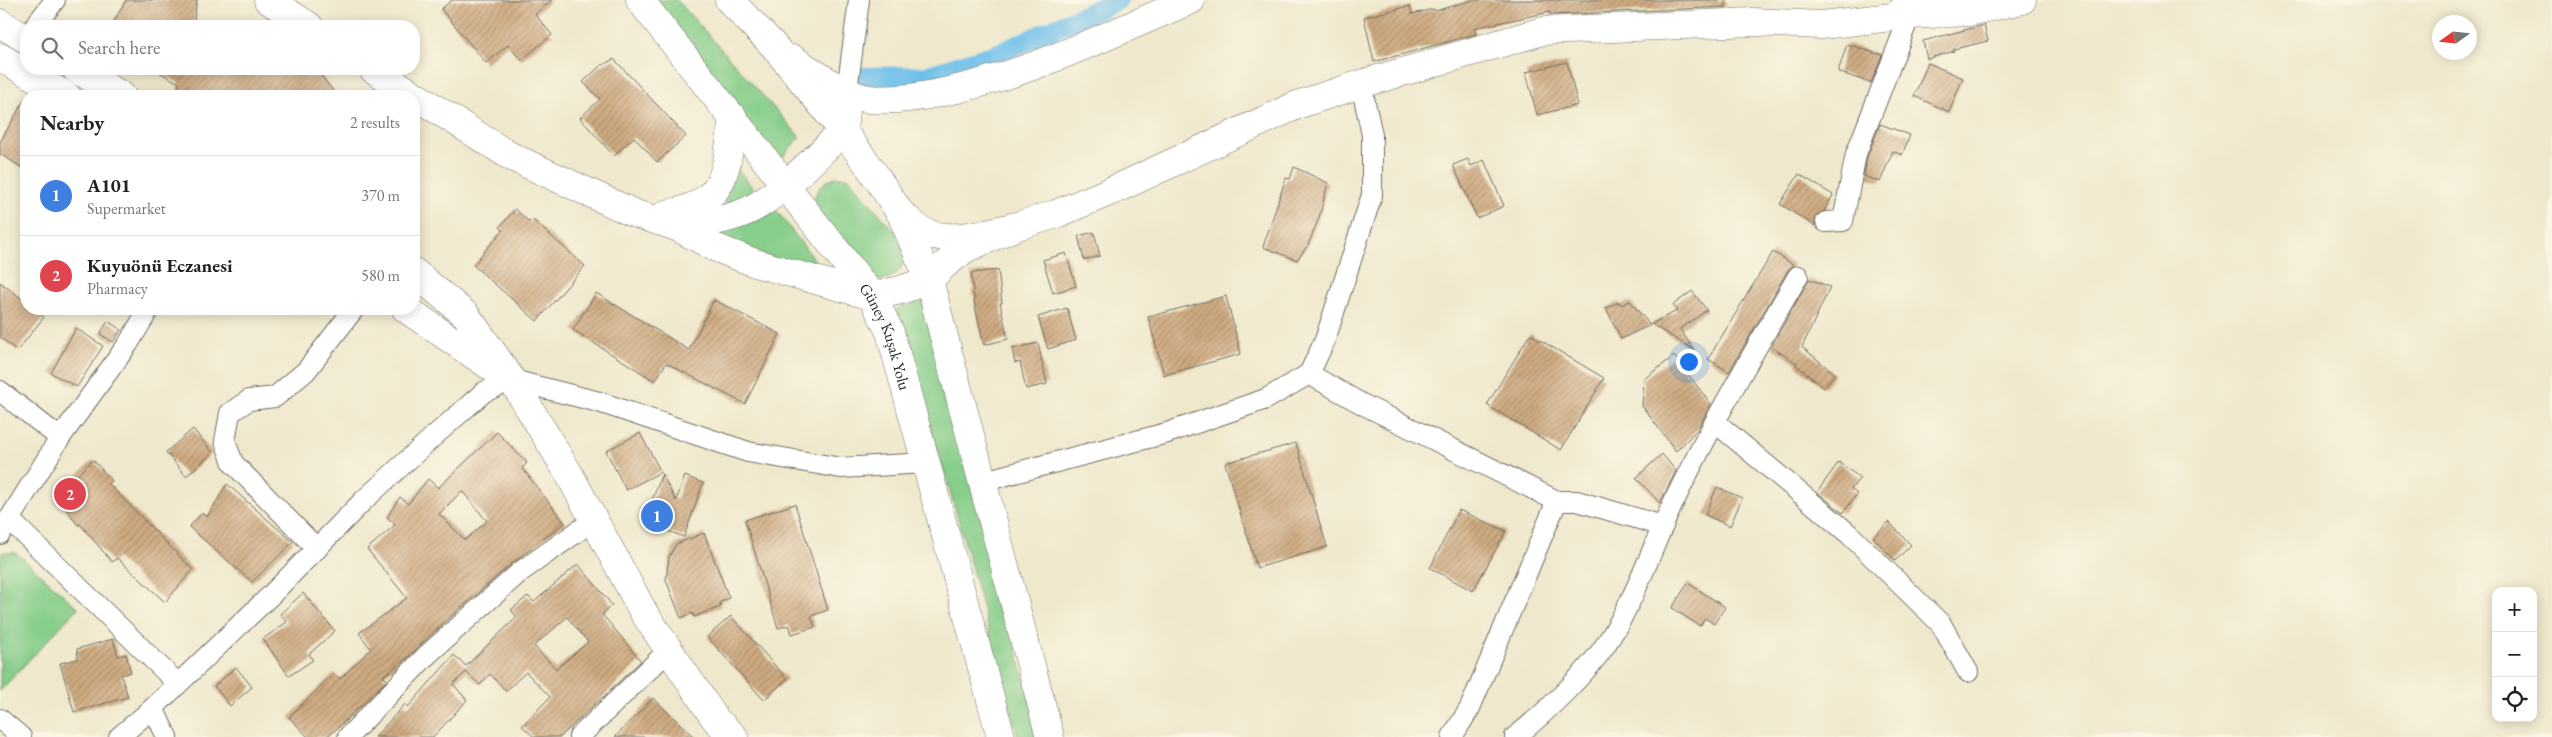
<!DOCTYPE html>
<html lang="en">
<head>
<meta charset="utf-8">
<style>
  body { margin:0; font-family:"EB Garamond",serif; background:#f6f6f6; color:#222 }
  .controls { position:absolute; right:15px; bottom:15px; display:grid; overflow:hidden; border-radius:10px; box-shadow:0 2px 12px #0003 }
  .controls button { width:45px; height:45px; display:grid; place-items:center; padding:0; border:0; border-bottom:1px solid #e0e0e0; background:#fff; color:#222; font:25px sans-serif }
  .compass { position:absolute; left:2432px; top:15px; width:45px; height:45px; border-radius:50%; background:#fff; box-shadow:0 2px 12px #0003; rotate:255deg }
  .you { position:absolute; left:1688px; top:361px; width:18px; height:18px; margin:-12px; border:4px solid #fff; border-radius:50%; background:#1a73e8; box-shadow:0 0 0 8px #1a73e833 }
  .badge { display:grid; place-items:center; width:32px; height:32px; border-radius:50%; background:#0b8043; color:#fff; font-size:16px; font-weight:700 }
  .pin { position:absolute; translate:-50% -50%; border:2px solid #fff; box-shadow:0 1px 5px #0006 }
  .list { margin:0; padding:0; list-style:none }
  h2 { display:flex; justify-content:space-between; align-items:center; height:65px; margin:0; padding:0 20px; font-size:21px }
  h2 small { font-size:16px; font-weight:400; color:#767676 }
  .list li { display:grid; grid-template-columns:32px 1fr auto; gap:15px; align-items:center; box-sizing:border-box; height:80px; padding:0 20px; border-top:1px solid #e0e0e0 }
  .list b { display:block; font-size:19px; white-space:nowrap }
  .list p { margin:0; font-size:16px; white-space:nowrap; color:#767676 }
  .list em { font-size:16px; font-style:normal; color:#767676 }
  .icon { flex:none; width:28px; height:28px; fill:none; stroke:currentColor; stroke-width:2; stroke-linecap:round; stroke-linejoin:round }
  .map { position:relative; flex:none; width:2552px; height:737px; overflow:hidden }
  .search { position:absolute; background:#fff; box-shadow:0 2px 12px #0003; left:20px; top:20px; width:400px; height:55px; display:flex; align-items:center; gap:12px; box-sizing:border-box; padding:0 18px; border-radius:20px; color:#767676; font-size:19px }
  .panel { position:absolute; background:#fff; box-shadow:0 2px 12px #0003; left:20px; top:90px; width:400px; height:225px; border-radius:20px }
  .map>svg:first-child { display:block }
  .green { fill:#87ce8a; stroke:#597c5a }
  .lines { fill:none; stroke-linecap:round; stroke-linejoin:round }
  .canal { stroke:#6ec0ea; stroke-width:20 }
  .building { fill:url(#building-hatch); fill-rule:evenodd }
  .street-casing { stroke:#706d63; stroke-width:22 }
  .secondary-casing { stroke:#706d63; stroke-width:29 }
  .street { stroke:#fff; stroke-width:20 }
  .secondary { stroke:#fff; stroke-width:28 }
  .labels { text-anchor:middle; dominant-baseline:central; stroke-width:4; stroke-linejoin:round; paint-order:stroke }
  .street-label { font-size:16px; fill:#2b2b2b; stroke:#fcf5e5 }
</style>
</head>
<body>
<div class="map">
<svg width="2552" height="737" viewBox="0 0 2552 737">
  <defs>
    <pattern id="building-hatch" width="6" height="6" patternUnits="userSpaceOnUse" patternTransform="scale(1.25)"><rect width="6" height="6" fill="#cfab81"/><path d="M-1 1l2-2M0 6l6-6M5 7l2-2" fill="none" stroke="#a88b6a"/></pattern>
  </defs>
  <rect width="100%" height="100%" fill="#fcf5e5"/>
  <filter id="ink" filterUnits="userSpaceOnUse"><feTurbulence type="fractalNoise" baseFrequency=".02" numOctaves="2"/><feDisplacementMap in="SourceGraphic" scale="10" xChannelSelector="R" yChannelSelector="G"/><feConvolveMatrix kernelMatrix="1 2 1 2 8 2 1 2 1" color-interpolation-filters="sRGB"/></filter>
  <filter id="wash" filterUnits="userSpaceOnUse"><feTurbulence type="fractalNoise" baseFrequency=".0096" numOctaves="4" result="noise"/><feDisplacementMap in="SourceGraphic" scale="20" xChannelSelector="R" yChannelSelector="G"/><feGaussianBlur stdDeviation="1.12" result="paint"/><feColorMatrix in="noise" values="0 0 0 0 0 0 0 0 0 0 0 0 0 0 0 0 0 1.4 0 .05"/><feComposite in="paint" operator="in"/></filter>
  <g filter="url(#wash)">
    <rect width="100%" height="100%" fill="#efe8cc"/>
    <g class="green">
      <polygon points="641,0 677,0 800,137 777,163"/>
      <polygon points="736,167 757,193 727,207 708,208"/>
      <path d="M835,177H848L905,244C907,269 895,283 869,280L811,206C816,191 820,183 835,177Z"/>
      <polygon points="777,211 822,270 782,262 710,231 758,220"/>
      <polygon points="921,295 1040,737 1018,737 956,511 896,310"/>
      <polygon points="3,552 15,553 21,557 78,608 0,691 0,556"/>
    </g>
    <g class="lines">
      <polyline class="canal" points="858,77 926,76 1002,52 1118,0"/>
    </g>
    <g id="blocks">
      <g class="building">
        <polygon points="126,0 197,0 193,26 111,26"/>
        <polygon points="452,0 552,0 535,14 552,35 521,60 508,45 486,63 441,9"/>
        <polygon points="1472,0 1725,0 1726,7 1550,15 1550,12 1474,28 1476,34 1374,62 1364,17 1410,6 1412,14 1434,9 1435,11"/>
        <polygon points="1984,25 1988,41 1954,49 1954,51 1927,59 1923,41"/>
        <polygon points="1847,44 1882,55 1871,83 1838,72"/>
        <polygon points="614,59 686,136 657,162 634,137 614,156 580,118 600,99 583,82 599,67"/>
        <polygon points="1567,62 1578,105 1537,115 1526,72"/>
        <polygon points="1928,63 1963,78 1949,112 1914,96"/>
        <polygon points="153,69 316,69 337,96 176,96 179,83"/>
        <polygon points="26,97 26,170 0,154 0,142"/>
        <polygon points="1880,124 1910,135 1902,155 1893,151 1880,182 1864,176 1867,157"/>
        <polygon points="1468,159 1471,166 1484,160 1504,206 1477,218 1453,165"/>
        <polygon points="1294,167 1328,183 1319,218 1308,245 1297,260 1263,247 1286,178 1290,179"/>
        <polygon points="1799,174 1833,195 1824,211 1816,216 1815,226 1780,204"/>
        <polygon points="515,209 529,222 532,219 585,266 537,321 473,265 503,230 500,227"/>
        <polygon points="1094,232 1100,256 1084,260 1078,236"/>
        <polygon points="1773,252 1794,265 1788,270 1729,372 1708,359"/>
        <polygon points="1066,253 1076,286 1053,293 1043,260"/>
        <polygon points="998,270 1002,303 1000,303 1008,339 984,345 975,306 971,273"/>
        <polygon points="1809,279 1830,287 1802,347 1835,374 1824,388 1796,365 1797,363 1771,347"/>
        <polygon points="0,282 26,302 26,309 34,309 44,317 17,351 0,337"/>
        <polygon points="1692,291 1707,310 1680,329 1694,350 1651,324 1677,311 1673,305"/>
        <polygon points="596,293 689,350 714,300 780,334 745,404 666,363 655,381 573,330"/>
        <polygon points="1226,296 1241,354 1164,375 1148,317"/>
        <polygon points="1630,301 1650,325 1621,339 1606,308 1619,302 1621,305"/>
        <polygon points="1067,308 1076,340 1048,349 1038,317"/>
        <polygon points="108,321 121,330 113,342 100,334"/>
        <polygon points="76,328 103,346 77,387 51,373"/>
        <polygon points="1530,334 1604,378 1561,450 1487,405"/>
        <polygon points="1038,343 1047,384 1026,389 1020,362 1015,363 1012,349"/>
        <polygon points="1674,356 1711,404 1697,430 1676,451 1642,406 1644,379"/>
        <polygon points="193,429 213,453 186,476 166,452"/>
        <path d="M497,432L527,463L522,468L565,523L512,563L429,636L408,657L383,676L387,680L339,727L326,737H308L289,717L334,673L340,679L371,649L359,633L407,598L367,549L395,525L387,517L400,497L408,504L428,479L438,488ZM462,491L487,521L465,540L439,514Z"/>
        <polygon points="640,433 661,472 626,490 606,451"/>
        <polygon points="1296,443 1327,547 1257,568 1225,463"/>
        <polygon points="1662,454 1676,471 1660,503 1636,478"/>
        <polygon points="93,460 112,481 109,484 193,570 165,602 117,558 112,562 80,524 78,525 60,501 76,486 71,481"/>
        <polygon points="1839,462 1860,478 1851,489 1857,494 1843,513 1817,492"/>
        <polygon points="662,474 676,501 685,476 703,483 684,537 644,522"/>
        <polygon points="227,484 293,542 252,582 189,527 202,513 207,517"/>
        <polygon points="1717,487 1742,498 1730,526 1705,515"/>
        <polygon points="795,504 828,610 811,616 815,627 792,634 789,625 778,628 745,520"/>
        <polygon points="1459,510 1506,531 1473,591 1430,568"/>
        <polygon points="1889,522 1911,545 1895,561 1873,537"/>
        <polygon points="704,533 729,598 719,603 722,606 694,617 693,613 681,618 666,580 669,557 676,544"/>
        <path d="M578,564L612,605L602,614L641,661L560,737H534L522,726L550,697L526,672L506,691L490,674L480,685L466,672L453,684L467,700L433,737H375L405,704L408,707L454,655L466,666L517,617L511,610L528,596L534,602ZM567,617L588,642L556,669L534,646Z"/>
        <polygon points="1688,583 1725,607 1714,624 1705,618 1700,626 1672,608"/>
        <polygon points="303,593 335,631 309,654 313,660 289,676 263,639 287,622 280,614"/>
        <polygon points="731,616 787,679 764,700 707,637"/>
        <polygon points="113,639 118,656 126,654 131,672 121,675 128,697 74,712 60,663 78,659 77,649"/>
        <polygon points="236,667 252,687 230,706 214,686"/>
        <polygon points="653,698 694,737 615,737"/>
      </g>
    </g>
  </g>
  <g filter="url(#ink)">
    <use href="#blocks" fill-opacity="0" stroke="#706d63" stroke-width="1"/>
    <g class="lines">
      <defs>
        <g id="street">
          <polyline points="35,26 55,0"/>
          <polyline points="847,91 859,0"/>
          <polyline points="1826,222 1843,221 1856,154 1910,15"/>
          <polyline points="1309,374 1362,404 1557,501 1577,501 1663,526"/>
          <polyline points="0,391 60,438"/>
          <polyline points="1715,422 1849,534 1941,624 1968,672"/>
          <polyline points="984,481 1167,433 1266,399 1309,374 1325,340 1372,195 1372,135 1361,84"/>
          <polyline points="9,519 177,683"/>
          <polyline points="0,534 60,438 128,344 149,309"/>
          <polyline points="317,549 233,463 225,441 230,413 249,400 275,397 306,371 354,309"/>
          <polyline points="153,708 167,737"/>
          <polyline points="0,719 21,737"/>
          <polyline points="119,737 153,708 272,594 364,500 434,436 484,392 512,380 599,402 748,452 841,468 925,463"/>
          <polyline points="348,737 427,655 520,572 594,520"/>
          <polyline points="579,737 669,650"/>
          <polyline points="1452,737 1470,708 1557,501"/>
          <path d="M1515,737C1542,716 1578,681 1599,654C1634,607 1651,547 1677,495C1714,420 1756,348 1798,276"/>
        </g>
        <g id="secondary">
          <polyline points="268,0 309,26"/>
          <path id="s1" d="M640,0L872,296L890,332L1001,737"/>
          <polyline points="729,0 773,45 843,131 871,169 901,214 929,280 1050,737"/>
          <polyline points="1901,11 1910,15 1968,12 2022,0"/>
          <polyline points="0,23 26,39"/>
          <polyline points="0,57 67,96"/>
          <path d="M793,59C813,72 846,96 870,99C892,101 913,98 934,94C1024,77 1107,35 1191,0"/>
          <polyline points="76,69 122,96"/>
          <polyline points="373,69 510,156 633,213 677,227"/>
          <path d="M847,91L843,131C816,157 788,187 755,207C733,220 702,223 677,227L714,247L755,263L872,296L901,290L929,280L943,266L965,249L1017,226C989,232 950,245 923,231C915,227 908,219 901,214"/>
          <path d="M666,214C728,204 726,171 733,117"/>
          <polyline points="1017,226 1056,214 1116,189 1297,105 1361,84 1543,31 1752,22 1821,25 1910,15 1924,0"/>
          <polyline points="414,272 466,315 512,380 568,472 644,613 716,720 734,737"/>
          <polyline points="406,309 500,373"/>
        </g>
      </defs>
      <use href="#street" class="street-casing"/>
      <use href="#secondary" class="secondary-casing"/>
      <use href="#street" class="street"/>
      <use href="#secondary" class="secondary"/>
    </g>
  </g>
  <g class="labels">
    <g class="street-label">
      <text stroke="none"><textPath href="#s1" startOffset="419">Güney Kuşak Yolu</textPath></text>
    </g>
  </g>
</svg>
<div class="controls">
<button>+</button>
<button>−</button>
<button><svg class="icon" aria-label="locate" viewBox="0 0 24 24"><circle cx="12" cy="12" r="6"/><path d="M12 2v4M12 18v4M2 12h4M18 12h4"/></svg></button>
</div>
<svg class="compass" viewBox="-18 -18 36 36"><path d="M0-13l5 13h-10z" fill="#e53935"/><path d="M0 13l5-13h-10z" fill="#767676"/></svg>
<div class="you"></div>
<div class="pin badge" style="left:657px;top:516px;background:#3f7fe0">1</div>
<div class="pin badge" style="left:70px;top:494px;background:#e0444e">2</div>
<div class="search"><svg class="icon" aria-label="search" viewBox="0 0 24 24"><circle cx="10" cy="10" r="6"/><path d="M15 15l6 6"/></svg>Search here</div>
<section class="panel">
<h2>Nearby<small>2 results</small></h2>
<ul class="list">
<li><span class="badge" style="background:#3f7fe0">1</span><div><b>A101</b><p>Supermarket</p></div><em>370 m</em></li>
<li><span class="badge" style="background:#e0444e">2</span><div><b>Kuyuönü Eczanesi</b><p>Pharmacy</p></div><em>580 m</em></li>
</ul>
</section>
</div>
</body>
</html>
